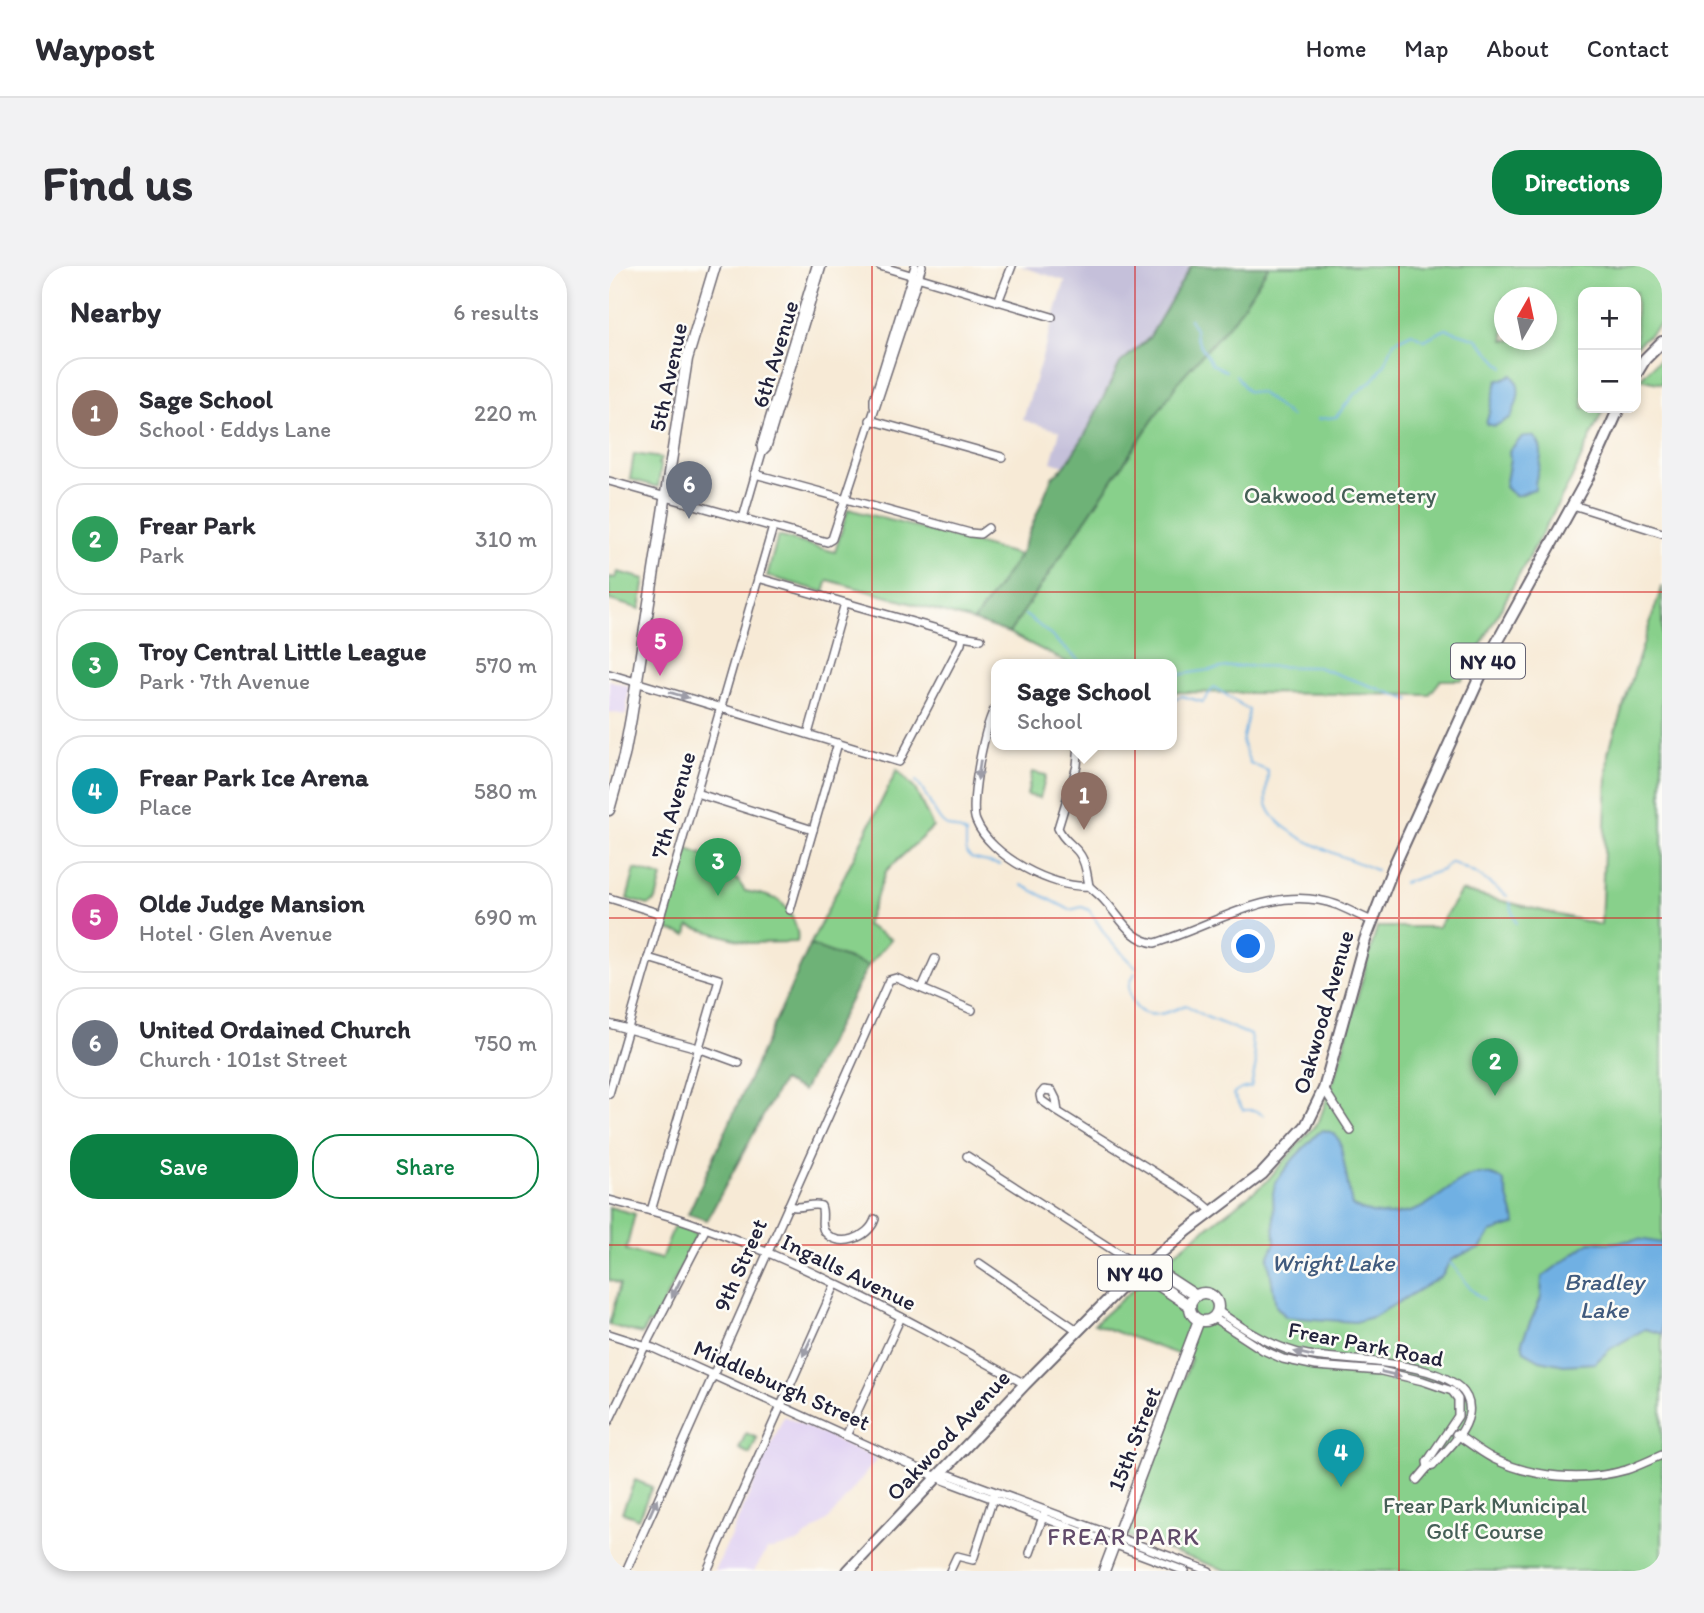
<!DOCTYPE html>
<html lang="en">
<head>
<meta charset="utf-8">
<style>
  body { margin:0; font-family:Itim,sans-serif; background:#f2f2f3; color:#2b2b33 }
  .controls { position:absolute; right:21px; top:21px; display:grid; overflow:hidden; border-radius:14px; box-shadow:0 4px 10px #0003 }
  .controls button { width:63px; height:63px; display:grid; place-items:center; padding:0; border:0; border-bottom:2px solid #e1e1e2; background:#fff; color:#2b2b33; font:35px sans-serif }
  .compass { position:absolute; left:885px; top:21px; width:63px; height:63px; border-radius:50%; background:#fff; box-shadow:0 4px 10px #0003; rotate:9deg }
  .you { position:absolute; left:640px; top:681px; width:24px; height:24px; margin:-18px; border:5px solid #fff; border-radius:50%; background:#1a73e8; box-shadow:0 0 0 10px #1a73e833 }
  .badge { display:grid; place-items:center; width:46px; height:46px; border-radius:50%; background:#0b8043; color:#fff; font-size:23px; font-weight:700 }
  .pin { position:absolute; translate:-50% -58px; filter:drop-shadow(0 2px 4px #0008) }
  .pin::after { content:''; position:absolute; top:37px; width:24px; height:21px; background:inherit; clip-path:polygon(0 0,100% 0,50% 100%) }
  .popup { position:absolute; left:382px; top:393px; width:186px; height:91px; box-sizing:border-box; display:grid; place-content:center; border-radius:14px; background:#fff; filter:drop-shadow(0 2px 5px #0005); font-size:23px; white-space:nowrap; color:#7c7c81 }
  .popup b { font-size:26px; color:#2b2b33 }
  .popup::after { content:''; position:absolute; left:50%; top:100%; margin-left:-14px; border:14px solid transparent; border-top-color:#fff }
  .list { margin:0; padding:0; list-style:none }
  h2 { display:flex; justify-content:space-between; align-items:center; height:91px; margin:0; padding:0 28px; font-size:30px }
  h2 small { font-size:23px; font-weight:400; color:#7c7c81 }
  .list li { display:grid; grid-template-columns:46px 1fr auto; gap:21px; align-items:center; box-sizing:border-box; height:112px; margin:0 14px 14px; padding:0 14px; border:2px solid #e1e1e2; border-radius:28px }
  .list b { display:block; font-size:26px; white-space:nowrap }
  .list p { margin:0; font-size:23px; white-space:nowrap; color:#7c7c81 }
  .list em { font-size:23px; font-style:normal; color:#7c7c81 }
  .actions { display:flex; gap:14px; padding:21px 28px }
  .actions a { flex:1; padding:16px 0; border:2px solid #0b8043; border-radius:28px; text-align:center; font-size:24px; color:#0b8043 }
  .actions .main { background:#0b8043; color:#fff }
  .map { position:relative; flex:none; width:1053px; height:1305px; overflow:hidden; border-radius:28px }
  header { display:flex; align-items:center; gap:42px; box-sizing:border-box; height:98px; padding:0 35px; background:#fff; border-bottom:2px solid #e1e1e2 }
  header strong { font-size:33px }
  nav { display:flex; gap:38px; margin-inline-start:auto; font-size:24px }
  .intro { display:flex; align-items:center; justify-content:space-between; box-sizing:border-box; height:168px; padding:0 42px }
  h1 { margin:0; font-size:49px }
  .button { padding:18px 32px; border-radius:28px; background:#0b8043; color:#fff; font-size:24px; font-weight:700 }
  main { display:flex; gap:42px; padding:0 42px }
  aside { flex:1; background:#fff; border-radius:28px; box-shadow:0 4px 10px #0003 }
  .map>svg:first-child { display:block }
  .built { fill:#e2d4f3 }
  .industrial { fill:#c5c0da }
  .green { fill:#88d08b; stroke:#557963; stroke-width:2; fill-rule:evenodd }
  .forest { fill:#6eb277; stroke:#486a59; stroke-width:2 }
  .water { fill:#6fb0e3; stroke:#48698f; stroke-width:2 }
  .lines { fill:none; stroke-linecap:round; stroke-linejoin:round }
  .stream { stroke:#6fb0e3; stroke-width:2 }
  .street-casing { stroke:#6d6871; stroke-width:10 }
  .secondary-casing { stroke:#6d6871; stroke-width:13 }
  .primary-casing { stroke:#6d6871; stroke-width:14 }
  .street { stroke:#fff; stroke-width:7 }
  .secondary { stroke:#fff; stroke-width:10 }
  .primary { stroke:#fff; stroke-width:10 }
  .oneway { fill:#9c9ca7 }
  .grid { fill:none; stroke:#d62828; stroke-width:2; stroke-opacity:0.55 }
  .labels { text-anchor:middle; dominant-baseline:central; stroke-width:5; stroke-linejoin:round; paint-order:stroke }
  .shield { fill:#fdfcf7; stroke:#646373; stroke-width:2 }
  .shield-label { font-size:21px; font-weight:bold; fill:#22223b }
  .street-label { font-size:23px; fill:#22223b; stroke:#fdfcf7 }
  .park-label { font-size:23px; fill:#465f57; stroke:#fdfcf7 }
  .water-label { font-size:24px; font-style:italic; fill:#415b7e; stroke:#fdfcf7 }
  .neighbourhood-label { font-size:24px; letter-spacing:2px; fill:#614b6a; stroke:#fdfcf7 }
</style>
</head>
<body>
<header>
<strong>Waypost</strong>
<nav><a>Home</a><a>Map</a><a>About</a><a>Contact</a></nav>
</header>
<div class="intro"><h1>Find us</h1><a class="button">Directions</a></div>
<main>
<aside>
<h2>Nearby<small>6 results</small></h2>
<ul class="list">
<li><span class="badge" style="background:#8d6e63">1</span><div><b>Sage School</b><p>School · Eddys Lane</p></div><em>220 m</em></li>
<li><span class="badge" style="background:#2e9e5b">2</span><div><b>Frear Park</b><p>Park</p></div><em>310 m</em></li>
<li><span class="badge" style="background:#2e9e5b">3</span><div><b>Troy Central Little League</b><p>Park · 7th Avenue</p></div><em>570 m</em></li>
<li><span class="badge" style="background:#0f9aa8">4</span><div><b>Frear Park Ice Arena</b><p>Place</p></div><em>580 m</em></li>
<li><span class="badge" style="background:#d1479c">5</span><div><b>Olde Judge Mansion</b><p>Hotel · Glen Avenue</p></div><em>690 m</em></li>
<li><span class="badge" style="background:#6b7280">6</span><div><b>United Ordained Church</b><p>Church · 101st Street</p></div><em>750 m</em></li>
</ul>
<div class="actions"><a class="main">Save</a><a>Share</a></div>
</aside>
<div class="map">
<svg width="1053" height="1305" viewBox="0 0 1053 1305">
  <rect width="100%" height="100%" fill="#fdfcf7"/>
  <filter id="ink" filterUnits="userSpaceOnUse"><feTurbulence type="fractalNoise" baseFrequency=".0143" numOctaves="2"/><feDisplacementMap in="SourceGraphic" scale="14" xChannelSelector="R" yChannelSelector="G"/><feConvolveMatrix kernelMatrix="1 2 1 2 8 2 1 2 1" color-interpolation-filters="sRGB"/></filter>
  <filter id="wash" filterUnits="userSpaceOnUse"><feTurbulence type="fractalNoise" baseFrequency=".00686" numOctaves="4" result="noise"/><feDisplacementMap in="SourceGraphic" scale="28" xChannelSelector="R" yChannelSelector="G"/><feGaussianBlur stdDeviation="1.57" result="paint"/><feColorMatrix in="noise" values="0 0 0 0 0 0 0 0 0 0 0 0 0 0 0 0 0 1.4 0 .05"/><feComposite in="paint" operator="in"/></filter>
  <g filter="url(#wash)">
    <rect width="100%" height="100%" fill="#f7ead6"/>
    <g class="built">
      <polygon points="0,414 20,420 17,449 0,446"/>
      <polygon points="175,1150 268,1193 220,1253 188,1277 158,1284 145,1305 106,1305"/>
    </g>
    <polygon class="industrial" points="411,0 582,0 540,72 511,97 477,167 456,200 442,196 451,165 414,154 456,15"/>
    <g class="green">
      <path d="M660,0H1053V57L1027,80V26H974V142H995L962,214L853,414H832L820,429L563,426L562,398H461L400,367L572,112L626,52ZM895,32H937V74H895Z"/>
      <polygon points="1053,91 1053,118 1031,113"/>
      <polygon points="25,188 53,192 49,198 52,199 49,221 21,213"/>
      <polygon points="239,243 411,289 365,355 219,314 215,326 158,310 169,270 226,286"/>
      <polygon points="9,306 36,313 31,343 0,334 0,311 7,312"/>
      <polygon points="1053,320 1053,1305 619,1305 518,1270 582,1093 485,1058 560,991 656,917 710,855 728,804 768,661 829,661 852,625 992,659 999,487"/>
      <polygon points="288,504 306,523 324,561 277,605 257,659 282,673 259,700 201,679"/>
      <polygon points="423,506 437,509 431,532 418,529"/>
      <path d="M78,583L101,591L99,600L128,613L136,625C145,627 162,629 170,635C181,643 191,663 188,676L140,677L80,660L78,669L55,663Z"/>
      <polygon points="26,603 53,611 47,634 39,639 18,633"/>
      <polygon points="0,941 26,948 17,984 52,993 65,960 88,968 44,1059 39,1057 33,1068 0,1059 11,1018 0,1014"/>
      <polygon points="137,1167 148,1172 141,1188 130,1183"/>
      <polygon points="26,1214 43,1221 29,1253 13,1246"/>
    </g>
    <g class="forest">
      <polygon points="582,0 660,0 626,52 572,112 400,367 365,355 411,289 443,211 456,200 477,167 511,97 540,72"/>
      <polygon points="201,679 259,700 194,825 173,815 98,954 79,948"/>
    </g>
    <g class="water">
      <path d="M903,109C915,122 908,137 902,151L886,160L877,158L888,115Z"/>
      <path d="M919,170L925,171C941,186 925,206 926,223C911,226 911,237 896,221L901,193L900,185L913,171Z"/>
      <path d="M714,864L725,867L731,876L743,940C764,950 785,952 807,944C836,933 858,893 894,914L907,958L882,966L871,983L856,987L841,995L833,1010L766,1050L746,1056L677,1051L667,1040L659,992L666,977L664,927L667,915L686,891L708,868Z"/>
      <polygon points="1029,973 1053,977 1053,1068 1036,1063 1001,1083 986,1097 955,1099 931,1094 915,1085 913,1075 932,1032 933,1011 981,976 1001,977"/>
    </g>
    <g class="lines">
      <g class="stream">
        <polyline points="581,53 586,63 587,72 603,98 617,105"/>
        <polyline points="627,109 638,125 652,127 682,151"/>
        <polyline points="709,153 727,151 744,130 766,112 777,96 785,76 803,67 815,74 837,63 868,73 895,102"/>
        <path d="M416,349C438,363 454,383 475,398"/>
        <polyline points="562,410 625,400 708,401 801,434"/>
        <path d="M562,434L573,430L594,436L605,421L640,444L633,476L641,497L659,505C659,515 656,529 658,538C667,571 738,591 767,604"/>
        <path d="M307,515C317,526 322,542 332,555C339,564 349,561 357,568V587L362,592L391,599"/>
        <polyline points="794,617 833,604 842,596 869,609 898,630"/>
        <polyline points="413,619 461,644 473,641 480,644 500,674 527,701"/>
        <polyline points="901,636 907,657"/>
        <path d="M526,707C521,716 518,723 523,734C533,758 559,747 577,739L595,750L641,769L647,798L642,821L632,823L624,828L634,844H645L654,849"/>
        <path d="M840,996C855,1009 856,1022 874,1033"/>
      </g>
    </g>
  </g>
  <g filter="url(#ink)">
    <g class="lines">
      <defs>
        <g id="street">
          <polyline points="271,0 443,51"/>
          <polyline points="389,36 403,0"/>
          <polyline points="265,140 265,133 306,0"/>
          <polyline points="261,154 393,191"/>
          <polyline points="153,186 158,181 213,0"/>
          <polyline points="146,208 361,267 371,268 379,262"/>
          <polyline points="0,215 218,276 223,273 313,0"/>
          <polyline points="964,239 1053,267"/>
          <polyline points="134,252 153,186 152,180 207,0"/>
          <polyline points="149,312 353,370 372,373"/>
          <polyline points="0,408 290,496 352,377 353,370"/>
          <path d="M388,439C376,454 360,538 367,555C381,590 444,623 480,620C478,609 477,596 470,587C463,578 454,574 449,562L468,500L470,478"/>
          <polyline points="199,468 236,337"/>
          <polyline points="87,527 204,564"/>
          <path d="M480,620C485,625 491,629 496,635C512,652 521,674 546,677C605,660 664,616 728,639C740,644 751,650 763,655"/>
          <polyline points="0,632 52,648"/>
          <polyline points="181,644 229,477"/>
          <polyline points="39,692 110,713 42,945"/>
          <polyline points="313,722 326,693"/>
          <polyline points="0,758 89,782 130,797"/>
          <polyline points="715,823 742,865"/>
          <polyline points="0,828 164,261"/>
          <polyline points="449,846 432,834 431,829 435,824 443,825 447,833 449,846 590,934 604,946"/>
          <polyline points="358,890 532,1002"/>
          <path d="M0,934C29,942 59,948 88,959C202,999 310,1060 416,1118"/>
          <path d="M179,940C193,944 202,936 212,940C216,948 210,959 216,966C230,983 260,972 266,953"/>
          <polyline points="370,997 468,1064"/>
          <path d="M609,1045C636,1064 666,1083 699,1089C733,1096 869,1092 860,1148C856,1169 836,1185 824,1200L819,1201L808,1214"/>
          <polyline points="605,1052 654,1084 674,1093 707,1100 772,1105 814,1115 843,1125 849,1133 849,1150 818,1196 819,1201"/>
          <polyline points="0,1068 44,1082 337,1215 576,1305"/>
          <polyline points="0,1155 33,1086 97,962"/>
          <path d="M847,1168C859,1176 870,1185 883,1192C923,1212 975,1216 1017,1204C1029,1200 1041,1194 1053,1189"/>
          <polyline points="237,1170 292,1051"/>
          <polyline points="330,1210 341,1209 600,1305"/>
          <polyline points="421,1287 435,1248"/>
          <polyline points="17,1305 280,714 287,712 363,744"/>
          <polyline points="98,1305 226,1019"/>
          <polyline points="341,1305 348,1290 364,1294 385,1229"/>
        </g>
        <g id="secondary">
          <polyline points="0,544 15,490 22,452 78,93 106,0"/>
          <polyline points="532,1002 536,1010 581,1040"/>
          <polyline points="532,1002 544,1002 587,1030"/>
          <circle cx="595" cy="1041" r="14"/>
          <polyline points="495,1305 590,1054"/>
        </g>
        <g id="primary">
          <polyline points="1027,108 1036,93 1053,76"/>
          <polyline points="239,1305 416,1118 514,1019 579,964 653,908 697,860 715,823 756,674 784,602 879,393 978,213 1010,142"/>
        </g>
      </defs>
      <use href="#street" class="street-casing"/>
      <use href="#secondary" class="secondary-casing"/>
      <use href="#primary" class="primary-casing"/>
      <use href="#street" class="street"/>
      <use href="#secondary" class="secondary"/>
      <use href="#primary" class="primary"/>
    </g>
    <defs><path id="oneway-solid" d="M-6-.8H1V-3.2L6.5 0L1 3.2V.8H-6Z" transform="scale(1.75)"/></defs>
    <g class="oneway">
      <use href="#oneway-solid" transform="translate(70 429) rotate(16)"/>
      <use href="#oneway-solid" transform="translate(370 504) rotate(98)"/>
      <use href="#oneway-solid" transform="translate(67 1023) rotate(116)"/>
      <use href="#oneway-solid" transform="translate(198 1081) rotate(115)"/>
      <use href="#oneway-solid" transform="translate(695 1088) rotate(-167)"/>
      <use href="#oneway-solid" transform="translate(782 1108) rotate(13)"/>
      <use href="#oneway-solid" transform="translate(44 1242) rotate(-66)"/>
    </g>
  </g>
  <path class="grid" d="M263,0V1305M526,0V1305M790,0V1305M0,326H1053M0,652H1053M0,979H1053"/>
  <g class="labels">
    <g class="shield">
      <rect x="842" y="377.5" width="74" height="35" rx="5"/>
      <rect x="489" y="989.5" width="74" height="35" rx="5"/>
    </g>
    <g class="shield-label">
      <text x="879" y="395">NY 40</text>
      <text x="526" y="1007">NY 40</text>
    </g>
    <g class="street-label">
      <text transform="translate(166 88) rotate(-73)">6th Avenue</text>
      <text transform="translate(59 111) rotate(-78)">5th Avenue</text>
      <text transform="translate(64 539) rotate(-74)">7th Avenue</text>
      <text transform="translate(714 746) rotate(-74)">Oakwood Avenue</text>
      <text transform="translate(131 999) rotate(-66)">9th Street</text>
      <text transform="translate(240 1006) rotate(26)">Ingalls Avenue</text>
      <text transform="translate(757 1078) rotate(11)">Frear Park Road</text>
      <text transform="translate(173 1119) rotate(24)">Middleburgh Street</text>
      <text transform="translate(339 1169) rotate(-47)">Oakwood Avenue</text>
      <text transform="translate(525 1173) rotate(-69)">15th Street</text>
    </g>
    <g class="park-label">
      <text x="731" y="229">Oakwood Cemetery</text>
      <text x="876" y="1239">Frear Park Municipal<tspan x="876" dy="26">Golf Course</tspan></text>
    </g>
    <g class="water-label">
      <text x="724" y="996">Wright Lake</text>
      <text x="995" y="1015">Bradley<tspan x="995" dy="28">Lake</tspan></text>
    </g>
    <g class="neighbourhood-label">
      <text x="515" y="1270">FREAR PARK</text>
    </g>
  </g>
</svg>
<div class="controls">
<button>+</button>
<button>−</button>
</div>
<svg class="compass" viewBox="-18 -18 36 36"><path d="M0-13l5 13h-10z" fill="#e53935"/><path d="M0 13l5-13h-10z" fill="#7c7c81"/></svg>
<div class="you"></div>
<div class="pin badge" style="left:475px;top:564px;background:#8d6e63">1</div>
<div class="popup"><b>Sage School</b>School</div>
<div class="pin badge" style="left:886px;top:830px;background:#2e9e5b">2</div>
<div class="pin badge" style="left:109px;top:630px;background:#2e9e5b">3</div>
<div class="pin badge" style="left:732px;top:1221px;background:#0f9aa8">4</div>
<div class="pin badge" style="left:51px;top:410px;background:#d1479c">5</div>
<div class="pin badge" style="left:80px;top:253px;background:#6b7280">6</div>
</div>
</main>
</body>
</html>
